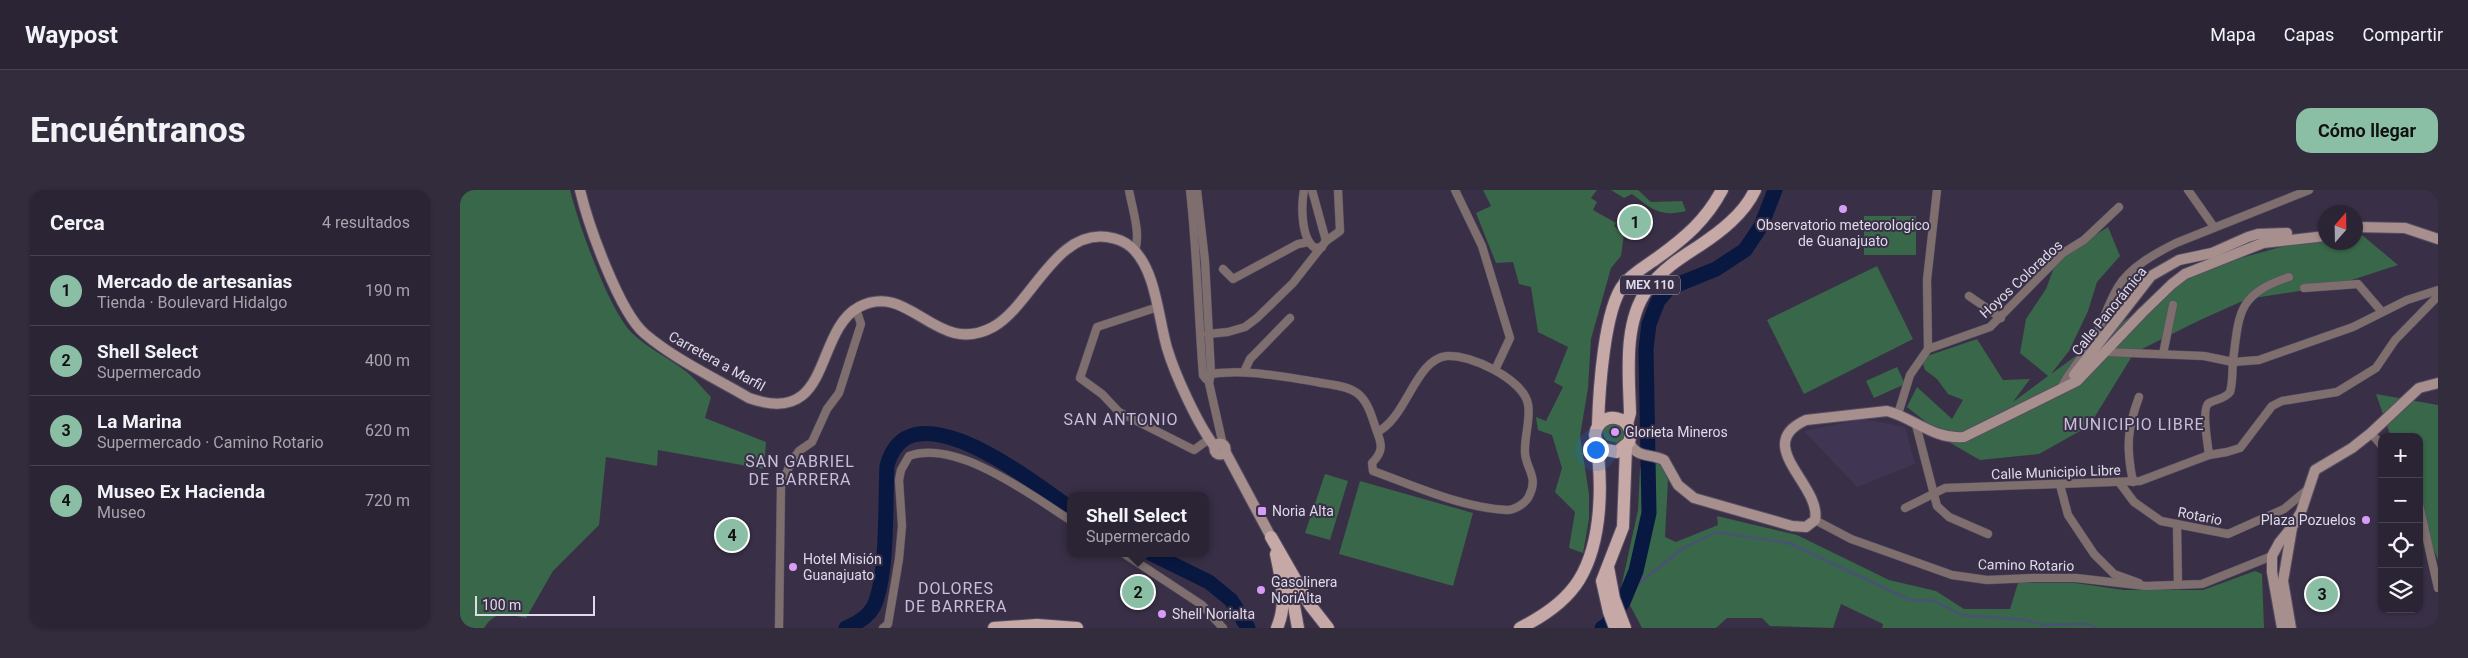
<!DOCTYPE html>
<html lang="es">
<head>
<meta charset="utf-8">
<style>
  body { margin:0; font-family:Roboto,sans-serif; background:#332c3d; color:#f1f3f6 }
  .controls { position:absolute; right:15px; bottom:15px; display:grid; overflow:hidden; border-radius:10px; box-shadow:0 1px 4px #0004 }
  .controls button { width:45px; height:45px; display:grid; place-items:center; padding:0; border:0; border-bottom:1px solid #474150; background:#2b2435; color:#f1f3f6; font:25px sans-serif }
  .compass { position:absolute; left:1858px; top:15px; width:45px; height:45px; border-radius:50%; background:#2b2435; box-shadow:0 1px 4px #0004; rotate:20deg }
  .scale { position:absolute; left:15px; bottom:12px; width:120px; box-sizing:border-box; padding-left:5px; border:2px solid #dfdae9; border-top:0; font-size:14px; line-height:18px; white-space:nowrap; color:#dfdae9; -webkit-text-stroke:4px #393047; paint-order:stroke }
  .you { position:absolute; left:1135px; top:259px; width:18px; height:18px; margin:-12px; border:4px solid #fff; border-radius:50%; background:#1a73e8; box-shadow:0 0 0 8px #1a73e833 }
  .badge { display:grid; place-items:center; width:32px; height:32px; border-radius:50%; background:#8abfa5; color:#111; font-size:16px; font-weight:700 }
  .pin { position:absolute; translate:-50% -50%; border:2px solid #fff; box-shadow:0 1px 5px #0006 }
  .popup { position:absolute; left:607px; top:302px; width:142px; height:65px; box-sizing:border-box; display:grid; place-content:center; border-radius:10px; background:#2b2435; filter:drop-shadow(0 1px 4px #0005); font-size:16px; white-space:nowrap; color:#a6a4ad }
  .popup b { font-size:19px; color:#f1f3f6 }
  .popup::after { content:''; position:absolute; left:50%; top:100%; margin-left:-10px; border:10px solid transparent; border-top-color:#2b2435 }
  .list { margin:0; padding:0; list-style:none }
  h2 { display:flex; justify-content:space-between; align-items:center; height:65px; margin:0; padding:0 20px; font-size:21px }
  h2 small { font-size:16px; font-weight:400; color:#a6a4ad }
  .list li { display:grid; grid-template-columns:32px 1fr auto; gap:15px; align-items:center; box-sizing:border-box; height:70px; padding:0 20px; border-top:1px solid #474150 }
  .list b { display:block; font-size:19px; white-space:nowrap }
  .list p { margin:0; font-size:16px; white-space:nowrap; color:#a6a4ad }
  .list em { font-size:16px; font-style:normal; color:#a6a4ad }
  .icon { flex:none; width:28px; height:28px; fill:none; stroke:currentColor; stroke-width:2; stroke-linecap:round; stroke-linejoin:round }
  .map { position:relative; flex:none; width:1978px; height:438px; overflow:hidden; border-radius:15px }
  header { display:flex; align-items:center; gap:30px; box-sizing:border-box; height:70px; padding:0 25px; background:#2b2435; border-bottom:1px solid #474150 }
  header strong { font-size:24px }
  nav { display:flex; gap:28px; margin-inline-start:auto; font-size:18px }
  .intro { display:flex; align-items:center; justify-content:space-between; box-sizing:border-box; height:120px; padding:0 30px }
  h1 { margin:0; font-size:35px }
  .button { padding:12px 22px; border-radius:15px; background:#8abfa5; color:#111; font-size:18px; font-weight:700 }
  main { display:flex; gap:30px; padding:0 30px }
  aside { flex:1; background:#2b2435; border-radius:15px; box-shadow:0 1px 4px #0004 }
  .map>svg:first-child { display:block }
  .built { fill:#403553 }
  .green { fill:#386749 }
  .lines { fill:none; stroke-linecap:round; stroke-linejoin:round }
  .stream { stroke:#495273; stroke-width:2.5 }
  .river { stroke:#091840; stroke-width:15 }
  .street-casing { stroke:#574f64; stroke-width:9 }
  .secondary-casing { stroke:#574f64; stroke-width:12 }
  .primary-casing { stroke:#574f64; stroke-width:14 }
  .street { stroke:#7e6f6e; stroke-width:8 }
  .secondary { stroke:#a78f8e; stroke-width:10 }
  .primary { stroke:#c6a8a6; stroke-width:12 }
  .poi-dot { fill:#d79bf8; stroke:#393047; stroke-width:2 }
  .labels { text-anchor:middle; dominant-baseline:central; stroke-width:4; stroke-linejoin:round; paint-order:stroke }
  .shield { fill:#393047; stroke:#ada7b8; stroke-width:1 }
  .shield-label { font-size:12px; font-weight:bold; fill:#dfdae9 }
  .poi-label { font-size:14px; fill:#dfdae9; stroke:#393047; text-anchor:start }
  .street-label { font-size:14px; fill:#dfdae9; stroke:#393047 }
  .quarter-label { font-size:16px; letter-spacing:1px; fill:#c8bedc; stroke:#393047 }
</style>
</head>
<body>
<header>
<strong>Waypost</strong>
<nav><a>Mapa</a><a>Capas</a><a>Compartir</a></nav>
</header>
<div class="intro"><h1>Encuéntranos</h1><a class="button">Cómo llegar</a></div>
<main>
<aside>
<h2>Cerca<small>4 resultados</small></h2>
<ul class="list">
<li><span class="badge">1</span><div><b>Mercado de artesanias</b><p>Tienda · Boulevard Hidalgo</p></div><em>190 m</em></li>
<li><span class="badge">2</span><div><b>Shell Select</b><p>Supermercado</p></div><em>400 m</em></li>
<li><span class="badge">3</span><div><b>La Marina</b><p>Supermercado · Camino Rotario</p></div><em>620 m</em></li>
<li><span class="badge">4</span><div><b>Museo Ex Hacienda</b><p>Museo</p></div><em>720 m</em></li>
</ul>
</aside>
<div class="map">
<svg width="1978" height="438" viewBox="0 0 1978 438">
  <rect width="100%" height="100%" fill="#393047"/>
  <polygon class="built" points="1403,229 1445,237 1455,274 1397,297 1344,241"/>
  <g class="green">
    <path d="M0,0H110C118,33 149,120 172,143C187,158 207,167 224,180C234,187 242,198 251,207L245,228L306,252L304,279L198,260L197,276L146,267L139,335L93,381L66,428C46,424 37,419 24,438H0Z"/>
    <polygon points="1023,0 1137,0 1131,8 1137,12 1133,20 1156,33 1154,36 1164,44 1161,66 1151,78 1131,149 1128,198 1120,246 1129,304 1129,329 1123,363 1109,358 1115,322 1095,302 1102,278 1092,245 1078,240 1076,227 1086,231 1103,197 1094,192 1108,157 1078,142 1071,97 1059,94 1053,72 1036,73 1016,23 1031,16"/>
    <path d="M1151,0H1178L1191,12L1222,11L1226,21C1200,27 1193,20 1172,4L1164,8Z"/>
    <rect x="1404" y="26" width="52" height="39"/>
    <polygon points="1648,37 1660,66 1637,92 1628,121 1609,161 1591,184 1733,81 1865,45 1866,52 1896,52 1896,40 1938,75 1873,96 1787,109 1738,131 1674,163 1629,236 1579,264 1520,270 1473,243 1480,243 1447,217 1457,197 1492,229 1503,210 1488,204 1477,189 1465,180 1461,168 1517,149 1543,190 1570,189 1553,212 1588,186 1560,163 1566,129 1586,99 1597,69"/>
    <polygon points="1417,76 1453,149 1344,204 1307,130"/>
    <polygon points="1437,177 1445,194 1414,208 1406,191"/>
    <polygon points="1916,204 1978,215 1978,370 1959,322 1959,247 1931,247"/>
    <path d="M1150,230L1166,237L1164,249L1157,253L1146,250C1140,241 1144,237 1150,230Z"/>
    <polygon points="1184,272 1201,273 1208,290 1205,347 1216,352 1258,335 1257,326 1337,345 1429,390 1476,401 1504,419 1550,419 1558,393 1615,393 1664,400 1743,400 1795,381 1802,384 1804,438 1422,438 1423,434 1381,414 1373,438 1310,436 1302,428 1267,428 1256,438 1182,438 1161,398 1178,320 1180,279"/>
    <polygon points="865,284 888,291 870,350 845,343"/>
    <polygon points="900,291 1013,323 993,396 879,364"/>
  </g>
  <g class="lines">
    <polyline class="stream" points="1168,402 1223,358 1256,342 1329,353 1450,410 1475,411 1501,425 1566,430 1583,435 1628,434 1636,438"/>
    <g class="river">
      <polyline points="690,363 749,392 771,410 788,438"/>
      <path d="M386,438C398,433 412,424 416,411C428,376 425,314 427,276C449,192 575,294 610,318"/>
      <polyline points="1142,438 1147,435 1163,412 1176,381 1189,323 1186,159 1189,134 1198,111 1209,98 1256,79 1285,60 1301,36 1315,0"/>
    </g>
    <defs>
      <g id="street">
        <path d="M669,0C672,18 681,43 675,61"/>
        <path d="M730,0C737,62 738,123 743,185L746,189"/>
        <polyline points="737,0 745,71 751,184 749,193 763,255"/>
        <path d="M844,0C841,16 841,49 855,58L862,57"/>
        <polyline points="852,0 866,51"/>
        <polyline points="995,0 1022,56 1050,148 1035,180"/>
        <polyline points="1728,0 1754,37"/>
        <polyline points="763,79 773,89 838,54 849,52"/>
        <polyline points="1844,98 1898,94 1922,122"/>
        <polyline points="1509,106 1541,128"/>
        <polyline points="698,117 637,137 620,188 642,204 659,222 734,260 749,249"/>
        <polyline points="748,144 768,142 785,137 797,128 833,93 866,51 880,41 878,0"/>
        <polyline points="1468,159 1530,137 1603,63 1624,50 1659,17"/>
        <polyline points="1645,162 1744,166 1773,172 1799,170 1893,137 1947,110 1978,100"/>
        <polyline points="1703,164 1713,115"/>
        <polyline points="784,182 790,169 830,128"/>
        <path d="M743,185C783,178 818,186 857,192C870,195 886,195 897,203C908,211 912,227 916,239C922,254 924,261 912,273L913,281C955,296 1002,318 1047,320C1055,320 1066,313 1069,306C1079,287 1066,279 1065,263C1064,247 1071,229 1068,214C1063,189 1010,164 987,166C955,169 947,228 917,242"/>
        <path d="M1600,200C1608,183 1620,170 1630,155C1642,137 1647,115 1658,97C1670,77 1696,63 1716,53L1849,0"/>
        <polyline points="1438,224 1450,185 1468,159 1467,90 1477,0"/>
        <polyline points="1456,235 1477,316 1489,327 1528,344"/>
        <polyline points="1911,243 1922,256"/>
        <path d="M1749,265C1748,255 1741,218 1749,213C1756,209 1765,209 1770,202C1773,192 1772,181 1773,171C1779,122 1778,104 1829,87"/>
        <polyline points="1659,292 1674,312 1701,331 1768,344 1824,319 1848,299"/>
        <path d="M1673,292C1666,258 1667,239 1679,207"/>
        <polyline points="1600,295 1608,325 1634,364 1654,384 1679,393"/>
        <polyline points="1959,314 1978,398"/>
        <polyline points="1445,318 1485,298 1680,291 1749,265 1767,262 1780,258 1812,216 1822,211 1877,202 1916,178 1935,150 1978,106"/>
        <polyline points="1355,330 1391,349 1492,385 1527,390 1573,388 1616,388 1686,396 1742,394 1812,366"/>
        <polyline points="1717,334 1718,395"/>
        <polyline points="663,363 742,415 763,438"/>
        <polyline points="319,438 321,296 331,272 339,261 352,252 367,219 379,203 401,134 396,119"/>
        <path d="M423,438L428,434L439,369L442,336L439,290L441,280L449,266C497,249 571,305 610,330"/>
      </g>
      <g id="secondary">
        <path d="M120,0C128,34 159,122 185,144C216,170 255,188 289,208C373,238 353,142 399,117C450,90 476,168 533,137C572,115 595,40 647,47C655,48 664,51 671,57C696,79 698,127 707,158C715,185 738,235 755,257"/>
        <polyline points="1896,37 1945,38 1978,49"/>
        <polyline points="1614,185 1691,86 1719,70 1752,63 1788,47 1798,44 1827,43"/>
        <path d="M1169,252C1177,269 1190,263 1204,270L1218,295L1234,308L1332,336L1346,337L1355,330C1362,295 1291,255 1346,230L1427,221C1454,228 1474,250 1504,247L1617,191L1683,122L1712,94L1725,84L1803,53L1866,46"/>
        <circle cx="760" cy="259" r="5.5"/>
        <polyline points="765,261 811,347"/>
        <polyline points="1822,438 1812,382 1812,366 1819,353 1832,337 1841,322 1855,280 1892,258 1911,243 1959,198 1978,193"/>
        <polyline points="1831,438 1823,391 1832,338"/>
      </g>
      <g id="primary">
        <path d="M1167,234L1170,223C1169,185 1163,133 1187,100C1200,81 1220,68 1239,56C1260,42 1284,24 1295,0"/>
        <path d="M1138,235C1139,202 1144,118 1164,94C1173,83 1186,76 1197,68C1225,48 1246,30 1262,0"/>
        <polyline points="811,347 850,415 868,438"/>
        <path d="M816,364C821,390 828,412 817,438"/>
        <polyline points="1148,377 1154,409 1165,438"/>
        <polyline points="829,388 838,438"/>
        <polyline points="534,438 577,435 617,438"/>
        <path d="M1060,438C1082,427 1106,411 1119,390C1143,351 1143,289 1135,245C1139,217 1178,226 1169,252L1157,262L1142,259L1136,250"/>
        <polyline points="1155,438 1149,422 1142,391 1163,337 1166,257"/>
      </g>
    </defs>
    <use href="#street" class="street-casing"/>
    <use href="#secondary" class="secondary-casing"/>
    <use href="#primary" class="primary-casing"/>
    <use href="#street" class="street"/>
    <use href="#secondary" class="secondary"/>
    <use href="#primary" class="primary"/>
  </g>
  <g class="poi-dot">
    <circle cx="1383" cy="19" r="5"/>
    <circle cx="1155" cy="242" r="5"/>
    <rect x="797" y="316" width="10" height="10" rx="2.5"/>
    <circle cx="1906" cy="330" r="5"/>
    <circle cx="333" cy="377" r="5"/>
    <circle cx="801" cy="400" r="5"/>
    <circle cx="702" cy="424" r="5"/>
  </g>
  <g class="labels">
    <rect class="shield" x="1160" y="85.5" width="60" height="19" rx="4"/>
    <g class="shield-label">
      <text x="1190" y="95">MEX 110</text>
    </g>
    <g class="poi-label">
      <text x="1383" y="35" text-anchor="middle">Observatorio meteorologico<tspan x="1383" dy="16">de Guanajuato</tspan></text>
      <text x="1165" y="242">Glorieta Mineros</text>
      <text x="812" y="321">Noria Alta</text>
      <text x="1896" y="330" text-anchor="end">Plaza Pozuelos</text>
      <text x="343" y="369">Hotel Misión<tspan x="343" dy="16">Guanajuato</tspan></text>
      <text x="811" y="392">Gasolinera<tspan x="811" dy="16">NoriAlta</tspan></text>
      <text x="712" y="424">Shell Norialta</text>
    </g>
    <g class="street-label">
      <text transform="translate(1561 89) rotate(-43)">Hoyos Colorados</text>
      <text transform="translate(1649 121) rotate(-51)">Calle Panorámica</text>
      <text transform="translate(257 171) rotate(29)">Carretera a Marfil</text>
      <text transform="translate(1596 282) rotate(-2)">Calle Municipio Libre</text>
      <text transform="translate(1740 326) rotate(11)">Rotario</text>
      <text transform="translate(1566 375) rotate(1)">Camino Rotario</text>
    </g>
    <g class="quarter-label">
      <text x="661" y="229">SAN ANTONIO</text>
      <text x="1674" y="234">MUNICIPIO LIBRE</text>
      <text x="340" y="271">SAN GABRIEL<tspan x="340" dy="18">DE BARRERA</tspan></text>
      <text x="496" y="398">DOLORES<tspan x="496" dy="18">DE BARRERA</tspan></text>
    </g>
  </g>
</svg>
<div class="controls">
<button>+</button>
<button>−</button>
<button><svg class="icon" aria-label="locate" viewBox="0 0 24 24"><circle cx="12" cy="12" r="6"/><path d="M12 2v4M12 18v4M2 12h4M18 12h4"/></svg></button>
<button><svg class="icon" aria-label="layers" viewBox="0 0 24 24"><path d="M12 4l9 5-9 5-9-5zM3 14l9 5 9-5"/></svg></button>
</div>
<svg class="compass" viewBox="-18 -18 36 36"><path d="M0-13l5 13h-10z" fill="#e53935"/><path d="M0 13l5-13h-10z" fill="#a6a4ad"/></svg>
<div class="scale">100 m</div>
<div class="you"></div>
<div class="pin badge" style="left:1175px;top:32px">1</div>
<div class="pin badge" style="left:678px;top:402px">2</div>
<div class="popup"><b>Shell Select</b>Supermercado</div>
<div class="pin badge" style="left:1862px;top:404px">3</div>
<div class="pin badge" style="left:272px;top:345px">4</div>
</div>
</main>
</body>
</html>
